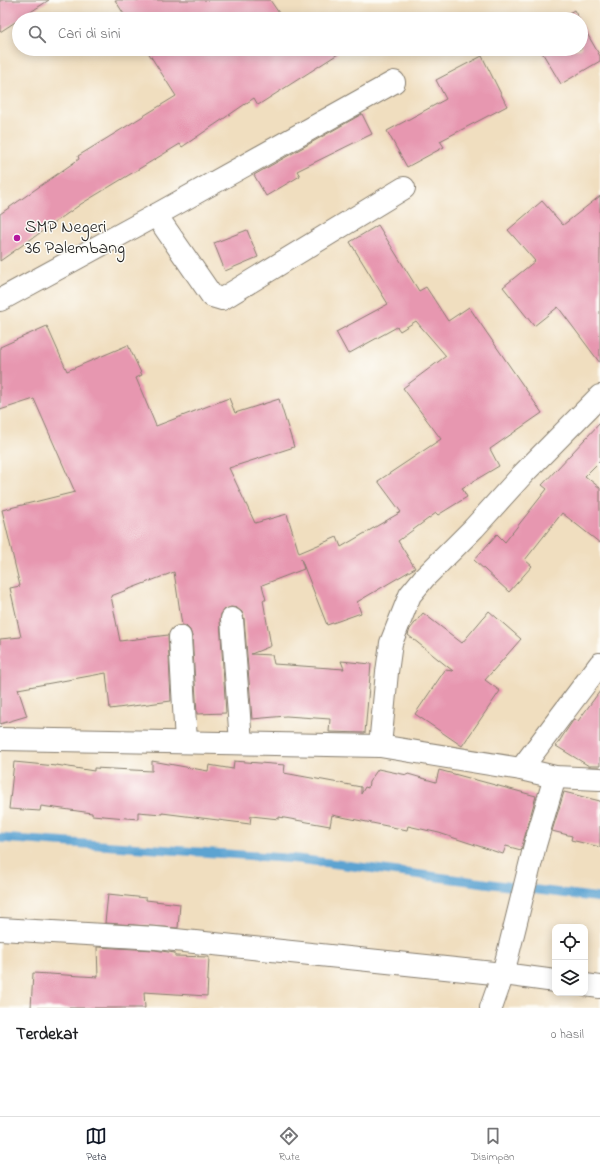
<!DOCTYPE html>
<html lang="id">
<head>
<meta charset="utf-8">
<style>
  body { margin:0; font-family:"Indie Flower",sans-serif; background:#f2f2f2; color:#202124 }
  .controls { position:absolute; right:12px; bottom:12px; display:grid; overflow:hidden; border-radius:8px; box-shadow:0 2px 10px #0003 }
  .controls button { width:36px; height:36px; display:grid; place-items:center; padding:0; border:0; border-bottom:1px solid #e0e0e0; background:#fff; color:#202124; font:20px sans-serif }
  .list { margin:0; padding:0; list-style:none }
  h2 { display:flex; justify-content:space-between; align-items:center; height:52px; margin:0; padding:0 16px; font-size:17px }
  h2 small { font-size:13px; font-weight:400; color:#757577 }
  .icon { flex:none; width:22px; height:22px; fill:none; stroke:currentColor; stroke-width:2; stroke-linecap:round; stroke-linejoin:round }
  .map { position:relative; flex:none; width:600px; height:1008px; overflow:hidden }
  .search { position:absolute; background:#fff; box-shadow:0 2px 10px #0003; left:12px; right:12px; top:12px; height:44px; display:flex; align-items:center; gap:10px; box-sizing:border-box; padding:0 14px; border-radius:22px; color:#757577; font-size:15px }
  .sheet { height:108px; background:#fff }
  nav { display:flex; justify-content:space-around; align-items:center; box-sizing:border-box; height:56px; border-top:1px solid #e0e0e0; background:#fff; font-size:11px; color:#757577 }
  nav a { display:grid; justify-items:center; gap:2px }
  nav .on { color:#111827 }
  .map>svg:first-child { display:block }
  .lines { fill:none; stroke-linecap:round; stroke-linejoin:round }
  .stream { stroke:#5ba3d1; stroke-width:9 }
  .building { fill:#e797b0 }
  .street-casing { stroke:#867d6e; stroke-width:24 }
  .street { stroke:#fff; stroke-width:22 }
  .poi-dot { fill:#b5179e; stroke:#fdfcf7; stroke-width:1.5 }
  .labels { text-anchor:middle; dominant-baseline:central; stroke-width:3; stroke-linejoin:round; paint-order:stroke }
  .poi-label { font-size:18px; fill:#1c1c1c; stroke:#fdfcf7; text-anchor:start }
</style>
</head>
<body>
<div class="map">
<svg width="600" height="1008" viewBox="0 0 600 1008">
  <rect width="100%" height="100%" fill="#fdfcf7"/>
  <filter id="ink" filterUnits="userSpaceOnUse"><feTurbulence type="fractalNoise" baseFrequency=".025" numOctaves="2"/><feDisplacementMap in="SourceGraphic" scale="8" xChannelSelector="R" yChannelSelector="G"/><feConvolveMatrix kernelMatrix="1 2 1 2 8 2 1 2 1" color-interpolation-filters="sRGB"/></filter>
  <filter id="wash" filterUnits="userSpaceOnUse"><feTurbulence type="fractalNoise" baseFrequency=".012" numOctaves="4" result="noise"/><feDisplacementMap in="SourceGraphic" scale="16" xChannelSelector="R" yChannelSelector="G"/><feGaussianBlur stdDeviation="0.9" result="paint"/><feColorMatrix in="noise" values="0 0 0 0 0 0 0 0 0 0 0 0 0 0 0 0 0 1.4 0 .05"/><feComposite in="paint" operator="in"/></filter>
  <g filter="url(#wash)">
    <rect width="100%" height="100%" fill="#f0debf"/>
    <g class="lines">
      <polyline class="stream" points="0,838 298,859 600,898"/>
    </g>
    <g id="blocks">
      <g class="building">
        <polygon points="0,0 49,0 0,32"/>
        <polygon points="115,0 270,0 283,19 127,19"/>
        <polygon points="574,10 579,19 559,19"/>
        <polygon points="581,23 600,56 600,61 561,84 540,49 581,49"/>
        <polygon points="146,49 335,49 338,54 258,105 254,98 182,147 180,144 81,204 0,261 0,214 79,159 78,156 176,96"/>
        <polygon points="482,56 507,106 440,141 444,147 407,167 387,131 446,99 436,80"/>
        <polygon points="362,114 372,134 297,171 300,176 266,196 254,175"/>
        <polygon points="600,196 600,363 558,307 534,326 503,287 535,261 508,230 542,201 563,225"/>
        <polygon points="378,225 419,291 426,287 448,321 469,307 542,413 490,449 499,466 462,488 467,497 438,515 436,513 398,541 415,568 357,602 361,613 327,625 301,559 304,569 262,585 266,600 263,600 271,646 251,654 272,655 274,664 344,669 341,661 371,664 365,733 329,732 330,719 286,716 252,719 244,618 242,612 237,608 231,607 225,609 221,614 220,620 226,713 197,714 192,636 190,630 186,626 182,625 174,572 111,596 120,641 168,635 171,701 110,709 106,673 18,689 27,716 0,724 0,639 21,637 10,588 20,586 2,510 75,492 34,399 0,410 0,347 47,326 67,371 128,345 142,375 136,378 156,426 229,398 235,413 279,399 294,447 229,468 255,523 287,514 299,553 337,537 341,547 401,512 378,481 441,439 403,388 446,356 416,321 400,331 397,327 348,354 336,332 388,304 350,242"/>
        <polygon points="247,230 258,257 225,271 214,243"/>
        <polygon points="600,423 600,461 585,476 600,488 600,543 562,513 525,560 532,566 509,592 474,560 497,534 505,542 547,489 542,485"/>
        <polygon points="489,611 521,639 485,680 500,691 462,746 415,714 445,670 453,671 408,635 410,629 423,613 462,643"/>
        <polygon points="600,691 600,766 589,766 556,746 574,719 578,721"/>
        <polygon points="152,761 208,771 209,765 233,769 234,761 285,765 284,773 361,787 361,794 365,787 368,788 369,782 378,769 407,775 408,774 436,782 439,770 536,796 521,850 506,846 503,854 439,833 408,826 407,830 332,815 330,826 279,817 279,819 251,816 250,824 162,813 162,814 138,812 138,819 92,815 92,813 41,806 40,811 9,809 14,762 56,766 56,765 94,771 94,768 152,771"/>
        <polygon points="564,792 600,801 600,847 571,840 572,836 552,831"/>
        <polygon points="108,894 146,898 146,900 180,904 178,928 105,923"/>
        <polygon points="97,947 155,950 175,953 175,956 209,957 207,996 144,992 145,1008 31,1008 33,973 98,977"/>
      </g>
    </g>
  </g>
  <g filter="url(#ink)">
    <use href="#blocks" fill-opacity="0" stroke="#867d6e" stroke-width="1"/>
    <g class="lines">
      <defs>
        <g id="street">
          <polyline points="156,215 212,296 222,299 404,188"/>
          <polyline points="0,300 156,215 394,82"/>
          <polyline points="232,619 241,743"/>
          <polyline points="180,637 186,742"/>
          <polyline points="0,739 380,746 521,769 555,777 600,779"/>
          <polyline points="380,746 387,672 391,643 410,595 424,578 474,528 522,475 600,396"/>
          <polyline points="521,769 600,664"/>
          <polyline points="0,929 156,938 503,974 555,981"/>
          <polyline points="585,985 600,987"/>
          <polyline points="491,1008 503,974 535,845 555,777"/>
        </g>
      </defs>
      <use href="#street" class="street-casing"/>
      <use href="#street" class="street"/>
    </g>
  </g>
  <circle class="poi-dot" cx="17" cy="238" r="4"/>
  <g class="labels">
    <g class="poi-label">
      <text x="25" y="228">SMP Negeri<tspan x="25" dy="21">36 Palembang</tspan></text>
    </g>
  </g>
</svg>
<div class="controls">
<button><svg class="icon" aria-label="locate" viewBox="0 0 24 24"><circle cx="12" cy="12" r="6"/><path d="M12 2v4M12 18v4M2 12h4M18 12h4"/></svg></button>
<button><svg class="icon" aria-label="layers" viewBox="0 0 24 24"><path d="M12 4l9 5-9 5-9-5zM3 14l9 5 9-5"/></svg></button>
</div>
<div class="search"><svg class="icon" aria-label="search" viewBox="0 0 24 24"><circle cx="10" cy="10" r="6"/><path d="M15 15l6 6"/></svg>Cari di sini</div>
</div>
<section class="sheet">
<h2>Terdekat<small>0 hasil</small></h2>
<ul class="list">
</ul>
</section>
<nav>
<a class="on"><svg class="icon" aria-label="map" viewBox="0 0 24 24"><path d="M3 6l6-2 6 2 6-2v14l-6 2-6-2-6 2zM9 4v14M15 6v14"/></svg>Peta</a>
<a><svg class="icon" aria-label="directions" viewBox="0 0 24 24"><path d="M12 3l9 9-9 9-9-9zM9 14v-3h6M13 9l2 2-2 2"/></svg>Rute</a>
<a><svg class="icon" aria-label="saved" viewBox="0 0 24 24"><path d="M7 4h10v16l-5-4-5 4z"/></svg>Disimpan</a>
</nav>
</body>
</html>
